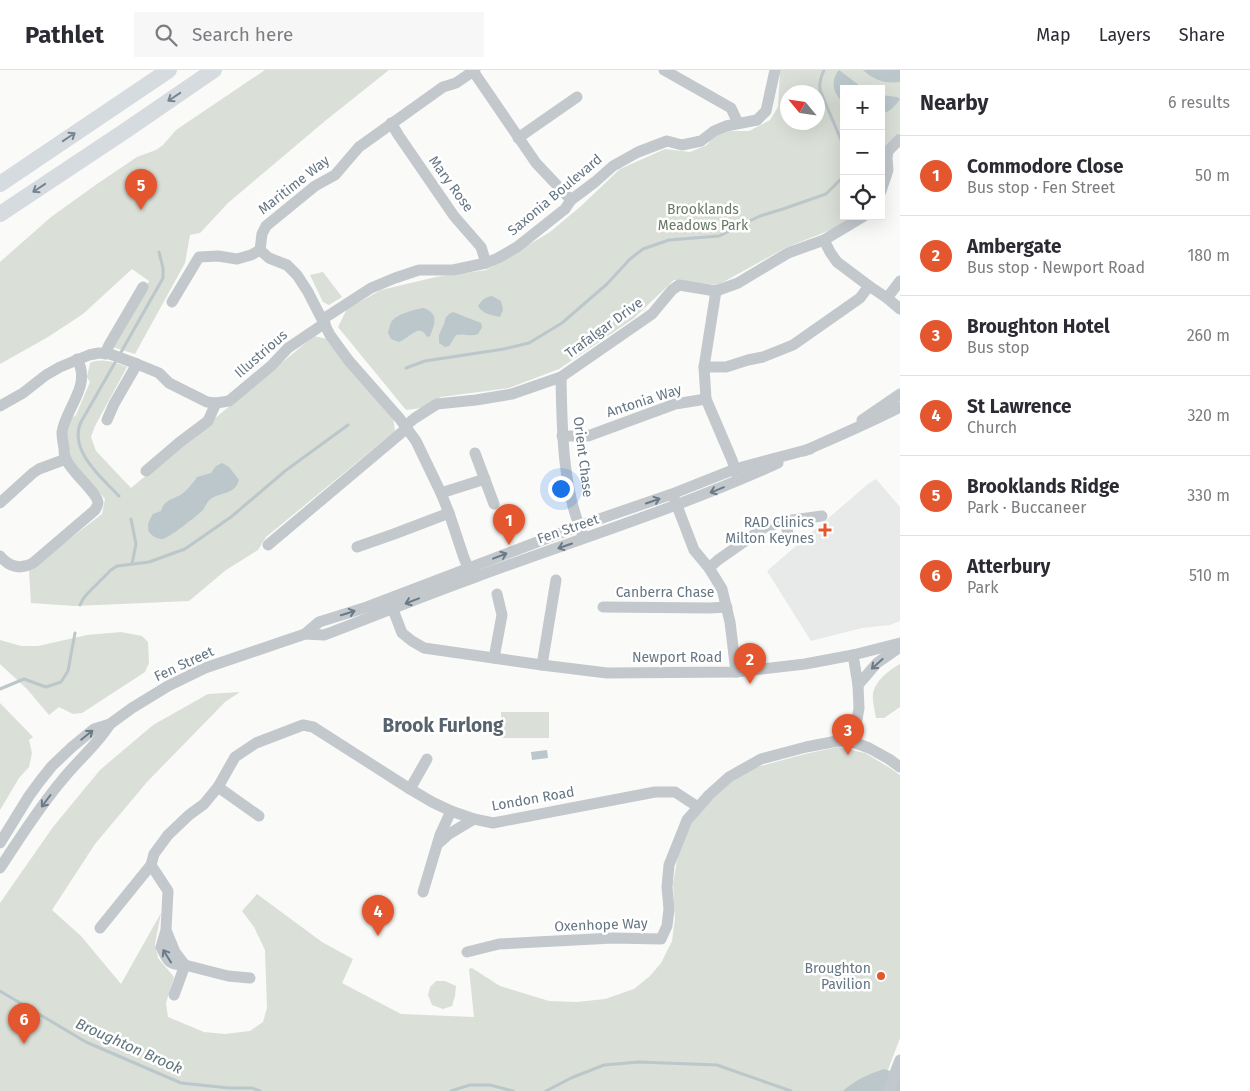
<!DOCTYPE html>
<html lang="en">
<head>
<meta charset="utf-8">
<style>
  body { margin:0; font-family:"Fira Sans",sans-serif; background:#f7f7f7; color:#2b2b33 }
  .controls { position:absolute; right:15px; top:15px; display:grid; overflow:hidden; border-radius:0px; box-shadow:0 5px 20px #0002 }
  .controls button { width:45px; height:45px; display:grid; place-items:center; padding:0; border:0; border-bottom:1px solid #e1e1e2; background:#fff; color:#2b2b33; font:25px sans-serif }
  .compass { position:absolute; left:780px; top:15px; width:45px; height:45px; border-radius:50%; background:#fff; box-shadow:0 5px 20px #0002; rotate:299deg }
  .you { position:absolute; left:560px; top:418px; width:18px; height:18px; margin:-12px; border:4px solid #fff; border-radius:50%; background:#1a73e8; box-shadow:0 0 0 8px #1a73e833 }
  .badge { display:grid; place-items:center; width:32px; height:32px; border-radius:50%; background:#e4572e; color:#fff; font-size:16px; font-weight:700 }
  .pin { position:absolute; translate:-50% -41px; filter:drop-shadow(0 1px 2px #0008) }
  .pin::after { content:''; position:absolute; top:26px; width:18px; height:15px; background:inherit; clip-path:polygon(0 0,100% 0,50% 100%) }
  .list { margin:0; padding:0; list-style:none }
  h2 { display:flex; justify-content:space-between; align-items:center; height:65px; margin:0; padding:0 20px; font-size:21px }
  h2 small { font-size:16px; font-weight:400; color:#7c7c81 }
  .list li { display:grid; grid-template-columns:32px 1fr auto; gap:15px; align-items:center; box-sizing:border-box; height:80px; padding:0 20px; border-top:1px solid #e1e1e2 }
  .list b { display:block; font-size:19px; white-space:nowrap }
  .list p { margin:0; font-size:16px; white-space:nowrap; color:#7c7c81 }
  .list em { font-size:16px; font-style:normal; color:#7c7c81 }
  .icon { flex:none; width:28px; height:28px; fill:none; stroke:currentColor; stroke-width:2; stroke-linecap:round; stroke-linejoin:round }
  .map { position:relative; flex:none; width:900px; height:1021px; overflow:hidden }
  header { display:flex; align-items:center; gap:30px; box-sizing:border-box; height:70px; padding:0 25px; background:#fff; border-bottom:1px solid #e1e1e2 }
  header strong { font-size:24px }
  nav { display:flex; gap:28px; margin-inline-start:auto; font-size:18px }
  .search { width:350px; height:45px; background:#f7f7f7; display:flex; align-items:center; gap:12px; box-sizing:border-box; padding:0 18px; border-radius:0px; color:#7c7c81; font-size:19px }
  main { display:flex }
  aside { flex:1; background:#fff }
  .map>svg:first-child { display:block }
  .built { fill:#e8e9e9 }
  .green { fill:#dadfd7; fill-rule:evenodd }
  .water { fill:#bbc7cb }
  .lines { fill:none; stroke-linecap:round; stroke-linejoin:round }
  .stream { stroke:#bbc7cb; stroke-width:3 }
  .minor { stroke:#c3c8cc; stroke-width:11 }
  .highway { stroke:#d6dbdf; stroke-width:16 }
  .oneway { stroke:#768591 }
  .oneway2 { stroke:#6a7a87 }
  .poi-dot { fill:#e4572e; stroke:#fff; stroke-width:2 }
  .labels { text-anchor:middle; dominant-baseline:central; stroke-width:5; stroke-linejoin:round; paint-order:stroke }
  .street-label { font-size:14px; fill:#657683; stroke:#fff }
  .park-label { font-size:14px; fill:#687a64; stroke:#fff }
  .poi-label { font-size:14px; fill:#657683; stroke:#fff; text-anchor:end }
  .water-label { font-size:15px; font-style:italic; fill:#60757c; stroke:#fff }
  .district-label { font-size:19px; font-weight:bold; fill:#57646e; stroke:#fff }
</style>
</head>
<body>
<header>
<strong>Pathlet</strong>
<div class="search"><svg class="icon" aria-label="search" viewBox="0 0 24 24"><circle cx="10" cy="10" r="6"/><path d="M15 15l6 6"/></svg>Search here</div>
<nav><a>Map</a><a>Layers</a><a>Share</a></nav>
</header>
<main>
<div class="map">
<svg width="900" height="1021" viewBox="0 0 900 1021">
  <rect width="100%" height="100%" fill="#fafaf8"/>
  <polygon class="built" points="876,409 900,437 900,551 890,555 862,558 811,571 767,501 868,414"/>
  <g class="green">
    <polygon points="265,0 389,0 325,51 228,133 200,163 190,165 185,193 135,284 112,277 149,211 132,199 83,244 48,267 0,294 0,192 51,147 97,114 137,87 156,80 163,75 176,60"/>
    <path d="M780,0H900V62L885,77L881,97V19H844V146H852L843,155L785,178L718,215L674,210L633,249L559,299L509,318L441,327L422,338L406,340L338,257L347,239L381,220L436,207L486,200L550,162L581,136L620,99L665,79L690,82L707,75L714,66L726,61H749L770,50L778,37ZM788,22H818V52H788Z"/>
    <polygon points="323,202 342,227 329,235 323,232 310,205"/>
    <path d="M314,266L327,269L393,347L395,361L266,467L258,480L226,500L189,531L75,536L31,533L29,500L102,444L105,429L68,387L66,367L70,349L76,345L90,312L87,307L90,293C102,287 116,293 127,297L95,356L91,367L96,381L131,418Z"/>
    <polygon points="121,562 142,566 148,572 149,593 145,602 82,643 73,644 59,637 49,645 27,619 0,594 0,570 21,576 38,576 87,565"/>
    <path d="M900,594V637L884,648H876C875,641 872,630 873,623C876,610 889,600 900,594Z"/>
    <polygon points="240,622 225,632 147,712 95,774 52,840 81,866 121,914 161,843 155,874 158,888 174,907 166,933 168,947 204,962 225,964 250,961 263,952 267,938 265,880 254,857 242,841 257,824 322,872 353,889 342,913 401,944 474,947 469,899 472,898 500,916 549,931 577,932 605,929 634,919 650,906 661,893 672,871 675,849 673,814 678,784 689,756 707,733 730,712 757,697 805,684 837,677 865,683 890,698 900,705 900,968 880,1021 0,1021 0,833 53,757 100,700 153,655 208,624"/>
    <polygon points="0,633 33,667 29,670 32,683 29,697 19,708 0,740"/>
    <rect x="501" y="642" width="48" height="26"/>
    <polygon points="436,911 445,911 456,916 455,926 452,936 443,939 432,935 428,925 430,917"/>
  </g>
  <g class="water">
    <path d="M839,0L864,19H844V33C833,24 830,11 839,0Z"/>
    <path d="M863,0H900V12C885,14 874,10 863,0Z"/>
    <path d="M881,25L897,27L900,29C895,36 890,42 881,44Z"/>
    <path d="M492,226L501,231L503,240L500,247C491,245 483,244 478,236C482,230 485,227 492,226Z"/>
    <path d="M424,238C439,244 435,254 430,266L427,267C419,252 410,268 399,272L391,269L388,263C389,259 390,254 392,251C397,244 416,239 424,238Z"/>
    <path d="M453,242L476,251L481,253L482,257L478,264C471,267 463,263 456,265L449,276L445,277L439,273V265L444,254L446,247L449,244Z"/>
    <path d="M222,393L229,397L239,410C235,424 223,422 212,428C207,431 206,436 203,440C198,445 168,469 162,469C157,469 152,466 149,462C146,456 150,449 153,444L161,441C165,428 174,430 183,423C187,420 194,412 197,407L211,403L216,396Z"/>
    <polygon points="547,680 548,688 532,690 531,682"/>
    <path d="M884,999L900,1004V1021H843C855,1010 869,1004 884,999Z"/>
  </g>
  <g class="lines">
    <g class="stream">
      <path d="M824,0C821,7 819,12 820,20L844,77"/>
      <polyline points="120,284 163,208 163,198 159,182"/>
      <path d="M117,289L81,352C68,380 102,408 119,426"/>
      <polyline points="406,298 425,291 504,279 529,273 562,253 607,214 630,189 643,179 669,170 719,166 760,146 783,139 826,124 844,106"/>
      <polyline points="131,449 136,474 132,494"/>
      <polyline points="80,535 83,529 87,524 111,500 117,496 149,492 185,479 231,447 285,401 348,355"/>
      <polyline points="0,619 24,609 46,617 61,612 68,601 75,563"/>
      <polyline points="0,921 86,972 181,1013 229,1018 252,1018 260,1021"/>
      <polyline points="451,1021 470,1015 490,1015 513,1021"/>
      <polyline points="546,1021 571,1008 604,995 639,992 717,995 791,1021"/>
    </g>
    <g class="minor">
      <polyline points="664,0 731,38 738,53"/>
      <polyline points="473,1 536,93 571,130"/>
      <polyline points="391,53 399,66 454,146 481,177 486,193"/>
      <polyline points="518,68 577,27"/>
      <polyline points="881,121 888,100 887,88 888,81 900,69"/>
      <polyline points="824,170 830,182 837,192 869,216 887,228 900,239"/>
      <polyline points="260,180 269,188 287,195 297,205 308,222 330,265 349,291 400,349 416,371 441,423 449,443 464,488 471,504"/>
      <polyline points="260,180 262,164 266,156 315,116 335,105 359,77 443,17 456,13 475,0"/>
      <polyline points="716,221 704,297 706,329 732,390 737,405"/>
      <polyline points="887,228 900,211"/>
      <polyline points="172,232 199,187 218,186 237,189 251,185 260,180"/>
      <polyline points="323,249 371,218 395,208 419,200 453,200 486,193 498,188 517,177 565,139 571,130 595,112 613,96 638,82 667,71 682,75 701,71 714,61 726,56 757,50 766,41 775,0"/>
      <polyline points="105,284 109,275 143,217"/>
      <polyline points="704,297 726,297 748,290 763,287 793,275 860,228 869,216"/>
      <path d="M561,307C562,357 562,416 582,463"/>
      <polyline points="0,336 23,323 46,305 60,297 89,285 99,283 110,284 137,294 159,303 169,313 207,332 216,333 229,331 271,296 288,278 325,253"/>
      <polyline points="107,350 114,334 137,294"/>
      <polyline points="862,350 900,324"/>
      <polyline points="405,356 415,348 437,334 476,330 512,324 561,307 652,244 672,220 679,215 716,221 738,213 788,183 824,170 864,146"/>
      <polyline points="562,366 588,366 675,334 706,329"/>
      <path d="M804,381C836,367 869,353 900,337"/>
      <polyline points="475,383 494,434"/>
      <polyline points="146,401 180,372 208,351 216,333"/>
      <polyline points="441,423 485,409"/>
      <polyline points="674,428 694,480 709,498 722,519 730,552 736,602"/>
      <polyline points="0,433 33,403 39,399 66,389"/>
      <polyline points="785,451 788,464"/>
      <polyline points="268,475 407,358"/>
      <polyline points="357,477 394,464 449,443"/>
      <path d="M0,486C9,497 20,500 33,493L95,440C96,438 98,435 98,433C98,423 70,401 66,389C64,386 64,381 64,378C63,373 62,367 62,362C66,337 92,316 77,289"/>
      <polyline points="709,498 718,490 765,457 785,451 822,446"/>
      <polyline points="390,532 402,563 412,571 424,578 542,595 607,603 736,602 805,594 853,585 900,573"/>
      <polyline points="603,537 710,538 727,537"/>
      <path d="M305,564L324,565C374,546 423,526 473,508C575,470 679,438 778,393"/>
      <polyline points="853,585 858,615 859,638 853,672"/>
      <polyline points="494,588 502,545 497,524"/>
      <polyline points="542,595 556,510"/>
      <polyline points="858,615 877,593 900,577"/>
      <polyline points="218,717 259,746"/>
      <polyline points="410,719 427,689"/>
      <polyline points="0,773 29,726 40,711 52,696 72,677 94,659 110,654 132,638 168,616 205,598 305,564 319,552 367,537 579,456 672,424 735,399 810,379"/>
      <polyline points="439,773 449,764 474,749"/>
      <path d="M151,795L168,821L166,860L161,877C168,891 168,895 185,895L175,882L166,860"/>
      <path d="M0,798C20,768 39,737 63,709C78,690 97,675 110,654"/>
      <polyline points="423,822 440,765 451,741"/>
      <polyline points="100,858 151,795 154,784 168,765 189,745 204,734 218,717 235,687 256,673 303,655 313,657 410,719 432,732 451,741 474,749 493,753 655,722 675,722 698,737"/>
      <polyline points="467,882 499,874 613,868 661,869 667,856 669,839 667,817 669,795 687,750 709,725 729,707 761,689 806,677 837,671 853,672 869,678 889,689 900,697"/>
      <polyline points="174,925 185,895 228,906 250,908"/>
      <polyline points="888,1021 900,990"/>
    </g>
    <g class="highway">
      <polyline points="0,114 169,0"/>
      <polyline points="0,144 125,61 214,0"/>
    </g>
  </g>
  <defs><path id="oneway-shaft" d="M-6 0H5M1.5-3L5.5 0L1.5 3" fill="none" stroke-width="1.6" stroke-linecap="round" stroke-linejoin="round" transform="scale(1.25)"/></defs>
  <g class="oneway">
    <use href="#oneway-shaft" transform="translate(174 27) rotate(146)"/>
    <use href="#oneway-shaft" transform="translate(69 67) rotate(-34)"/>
    <use href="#oneway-shaft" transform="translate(39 118) rotate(146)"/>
  </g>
  <g class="oneway2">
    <use href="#oneway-shaft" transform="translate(717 420) rotate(158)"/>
    <use href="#oneway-shaft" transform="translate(653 431) rotate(-19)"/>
    <use href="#oneway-shaft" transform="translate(565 476) rotate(161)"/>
    <use href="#oneway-shaft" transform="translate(500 486) rotate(-21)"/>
    <use href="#oneway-shaft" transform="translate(412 531) rotate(159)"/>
    <use href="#oneway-shaft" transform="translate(348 543) rotate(-17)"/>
    <use href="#oneway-shaft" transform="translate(877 594) rotate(138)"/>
    <use href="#oneway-shaft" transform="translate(87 665) rotate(-39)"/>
    <use href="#oneway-shaft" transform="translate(46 731) rotate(127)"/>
    <use href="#oneway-shaft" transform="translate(167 886) rotate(-122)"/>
  </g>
  <g class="poi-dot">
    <path d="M822.5 452.5h5v5h5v5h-5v5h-5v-5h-5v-5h5z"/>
    <circle cx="881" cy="906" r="5"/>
  </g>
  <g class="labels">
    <g class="street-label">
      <text transform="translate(451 114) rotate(54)">Mary Rose</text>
      <text transform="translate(294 115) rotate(-38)">Maritime Way</text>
      <text transform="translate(555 125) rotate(-40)">Saxonia Boulevard</text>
      <text transform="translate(604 258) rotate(-36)">Trafalgar Drive</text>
      <text transform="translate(261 284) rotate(-41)">Illustrious</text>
      <text transform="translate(644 331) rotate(-18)">Antonia Way</text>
      <text transform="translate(583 387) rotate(83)">Orient Chase</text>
      <text transform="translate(568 459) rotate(-19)">Fen Street</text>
      <text x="665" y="522">Canberra Chase</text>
      <text x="677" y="587">Newport Road</text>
      <text transform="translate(184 594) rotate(-25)">Fen Street</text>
      <text transform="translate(533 729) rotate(-10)">London Road</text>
      <text transform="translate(601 855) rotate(-2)">Oxenhope Way</text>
    </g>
    <g class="park-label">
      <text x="703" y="139">Brooklands<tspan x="703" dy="16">Meadows Park</tspan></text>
    </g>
    <g class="poi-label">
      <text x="814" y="452">RAD Clinics<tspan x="814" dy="16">Milton Keynes</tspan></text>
      <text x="871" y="898">Broughton<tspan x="871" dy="16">Pavilion</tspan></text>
    </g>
    <g class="water-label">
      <text transform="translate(129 976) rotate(24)">Broughton Brook</text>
    </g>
    <g class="district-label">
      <text x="443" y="655">Brook Furlong</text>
    </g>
  </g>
</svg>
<div class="controls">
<button>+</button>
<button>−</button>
<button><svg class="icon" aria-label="locate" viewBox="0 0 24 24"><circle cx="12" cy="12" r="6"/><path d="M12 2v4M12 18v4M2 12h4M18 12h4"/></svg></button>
</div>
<svg class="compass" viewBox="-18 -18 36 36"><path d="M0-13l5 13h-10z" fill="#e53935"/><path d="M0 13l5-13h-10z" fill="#7c7c81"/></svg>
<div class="you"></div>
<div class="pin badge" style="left:509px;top:475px">1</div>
<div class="pin badge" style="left:750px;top:614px">2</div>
<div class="pin badge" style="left:848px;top:685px">3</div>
<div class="pin badge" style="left:378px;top:866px">4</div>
<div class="pin badge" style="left:141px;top:140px">5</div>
<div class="pin badge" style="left:24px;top:974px">6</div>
</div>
<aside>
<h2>Nearby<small>6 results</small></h2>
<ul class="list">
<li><span class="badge">1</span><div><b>Commodore Close</b><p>Bus stop · Fen Street</p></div><em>50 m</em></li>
<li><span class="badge">2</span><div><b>Ambergate</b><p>Bus stop · Newport Road</p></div><em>180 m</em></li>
<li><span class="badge">3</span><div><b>Broughton Hotel</b><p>Bus stop</p></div><em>260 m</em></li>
<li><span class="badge">4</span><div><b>St Lawrence</b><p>Church</p></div><em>320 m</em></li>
<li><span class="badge">5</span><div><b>Brooklands Ridge</b><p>Park · Buccaneer</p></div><em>330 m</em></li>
<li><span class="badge">6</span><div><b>Atterbury</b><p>Park</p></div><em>510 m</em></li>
</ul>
</aside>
</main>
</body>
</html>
